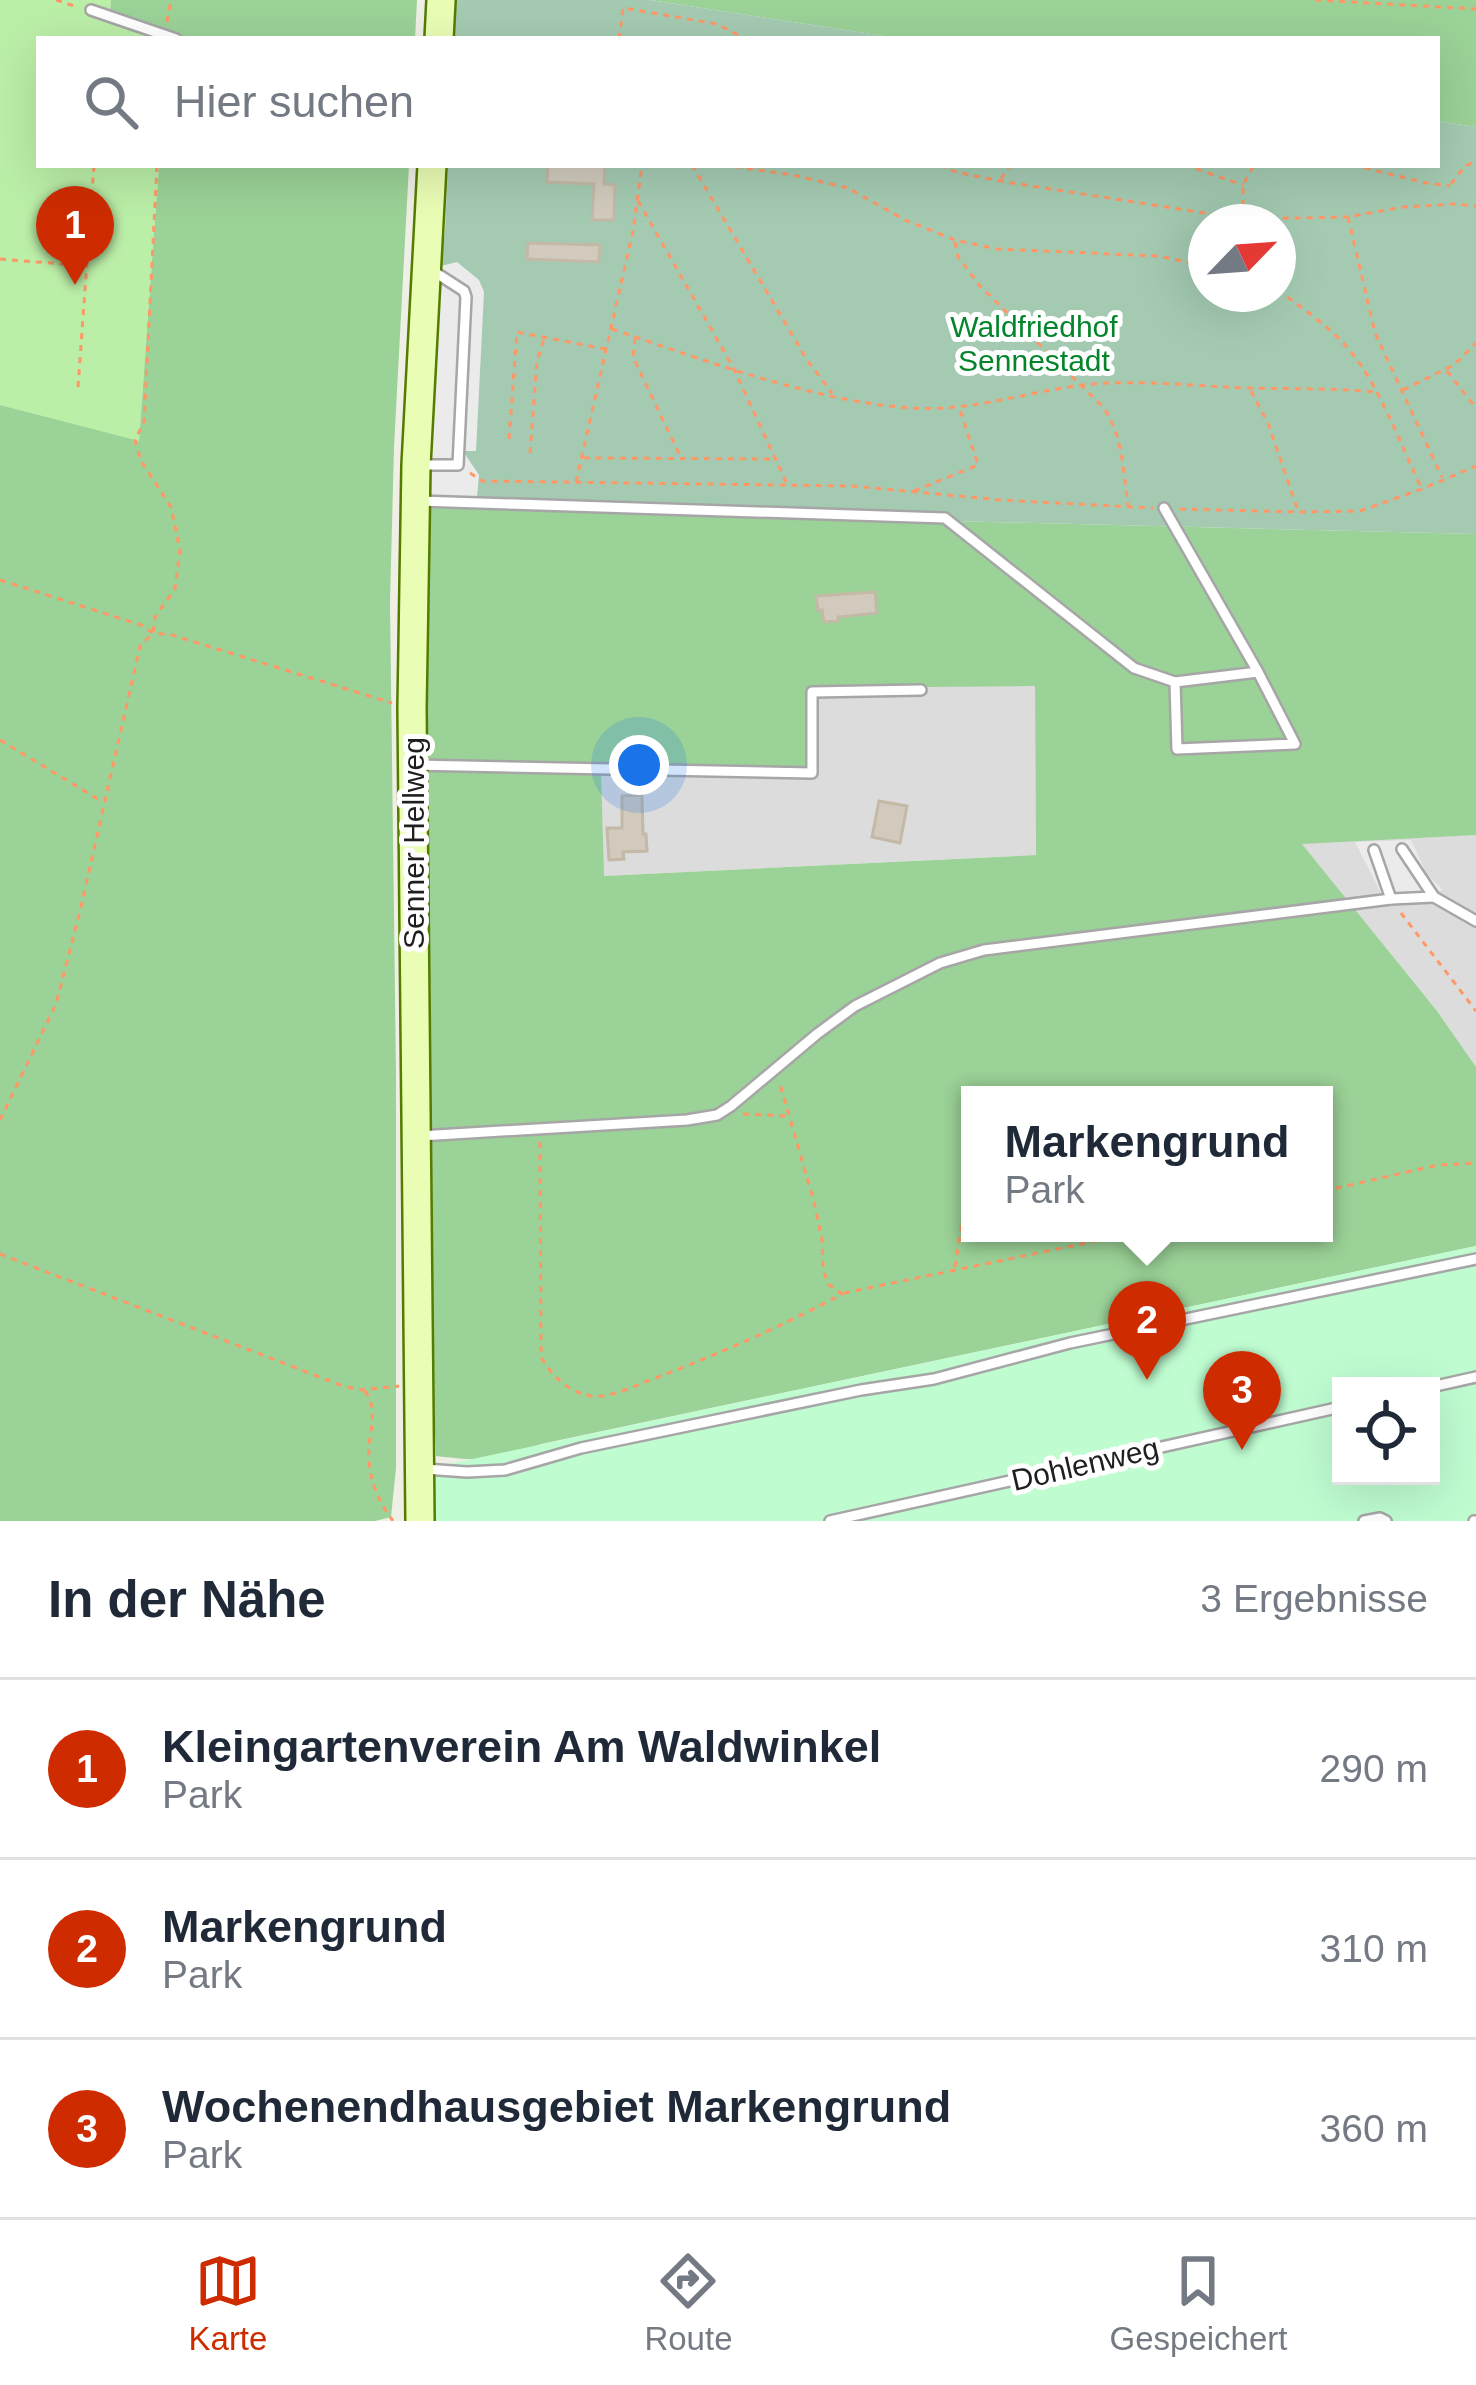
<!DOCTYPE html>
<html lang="de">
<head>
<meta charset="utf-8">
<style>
  body { margin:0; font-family:Arial,sans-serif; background:#f2f2f3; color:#1f2937 }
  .controls { position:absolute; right:36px; bottom:36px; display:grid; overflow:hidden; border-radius:0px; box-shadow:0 12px 48px #0002 }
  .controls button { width:108px; height:108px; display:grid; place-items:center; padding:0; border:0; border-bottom:3px solid #e0e1e3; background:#fff; color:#1f2937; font:60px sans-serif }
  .compass { position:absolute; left:1188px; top:204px; width:108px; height:108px; border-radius:50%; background:#fff; box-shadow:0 12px 48px #0002; rotate:65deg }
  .you { position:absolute; left:639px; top:765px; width:42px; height:42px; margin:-30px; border:9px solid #fff; border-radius:50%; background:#1a73e8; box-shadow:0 0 0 18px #1a73e833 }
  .badge { display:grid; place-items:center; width:78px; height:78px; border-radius:50%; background:#ce2c00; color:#fff; font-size:39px; font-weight:700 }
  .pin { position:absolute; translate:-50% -99px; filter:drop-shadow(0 3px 6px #0008) }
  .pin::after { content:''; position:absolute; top:63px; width:42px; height:36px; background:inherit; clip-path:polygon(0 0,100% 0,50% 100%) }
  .popup { position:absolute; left:961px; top:1086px; width:372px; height:156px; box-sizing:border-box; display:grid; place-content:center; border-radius:0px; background:#fff; filter:drop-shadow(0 3px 9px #0005); font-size:39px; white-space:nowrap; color:#747a83 }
  .popup b { font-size:45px; color:#1f2937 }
  .popup::after { content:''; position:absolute; left:50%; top:100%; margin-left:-24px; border:24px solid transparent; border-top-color:#fff }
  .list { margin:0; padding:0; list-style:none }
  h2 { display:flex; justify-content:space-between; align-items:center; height:156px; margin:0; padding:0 48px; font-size:51px }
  h2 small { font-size:39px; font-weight:400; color:#747a83 }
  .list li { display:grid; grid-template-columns:78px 1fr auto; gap:36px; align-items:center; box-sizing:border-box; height:180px; padding:0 48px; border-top:3px solid #e0e1e3 }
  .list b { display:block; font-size:45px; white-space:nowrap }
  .list p { margin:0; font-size:39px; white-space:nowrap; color:#747a83 }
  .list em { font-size:39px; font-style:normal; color:#747a83 }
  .icon { flex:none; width:66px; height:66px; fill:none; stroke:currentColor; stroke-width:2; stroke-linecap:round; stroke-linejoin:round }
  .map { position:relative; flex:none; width:1476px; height:1521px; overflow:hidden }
  .search { position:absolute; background:#fff; box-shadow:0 12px 48px #0002; left:36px; right:36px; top:36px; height:132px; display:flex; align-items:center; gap:30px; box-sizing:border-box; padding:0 42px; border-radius:0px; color:#747a83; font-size:45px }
  .sheet { height:696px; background:#fff }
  nav { display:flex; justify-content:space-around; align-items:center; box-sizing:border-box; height:168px; border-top:3px solid #e0e1e3; background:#fff; font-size:33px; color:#747a83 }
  nav a { display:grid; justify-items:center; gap:6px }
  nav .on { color:#ce2c00 }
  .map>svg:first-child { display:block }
  .residential { fill:#dddcdc }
  .grass { fill:#bbeea7 }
  .forest { fill:#9bd297; fill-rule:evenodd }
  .cemetery { fill:#a4cbb2; fill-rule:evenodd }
  .park { fill:#bffdd1; fill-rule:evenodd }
  .parking { fill:#ebebeb }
  .building { fill:#d1cabd; stroke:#c3b9a6; stroke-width:3 }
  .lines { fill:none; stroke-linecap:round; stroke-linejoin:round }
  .lane-casing { stroke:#a6a6a6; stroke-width:14 }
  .secondary-casing { stroke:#547c00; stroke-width:32 }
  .path { stroke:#ff9767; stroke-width:3; stroke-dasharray:6 6; stroke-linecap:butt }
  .lane { stroke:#fff; stroke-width:9 }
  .secondary { stroke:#eafdb5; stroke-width:27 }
  .labels { text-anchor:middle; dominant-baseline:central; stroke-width:10; stroke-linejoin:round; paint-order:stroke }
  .park-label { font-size:30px; fill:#05852b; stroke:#fff }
  .street-label { font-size:30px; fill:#1f1f1f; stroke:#fff }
</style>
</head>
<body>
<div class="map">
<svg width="1476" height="1521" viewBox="0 0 1476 1521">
  <rect width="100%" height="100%" fill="#f0efe5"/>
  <g class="residential">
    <polygon points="1035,685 1036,855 603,876 600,773 806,688"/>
    <polygon points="1476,835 1476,1067 1437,1011 1301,843"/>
  </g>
  <polygon class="grass" points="0,0 111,0 110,13 168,39 39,39 39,165 159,165 139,442 0,405"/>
  <g class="forest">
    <polygon points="111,0 417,0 415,39 168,39 110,13"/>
    <polygon points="650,0 1476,0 1476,127 1437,121 1437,39 904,39"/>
    <polygon points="159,165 409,165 394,447 390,602 396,1073 396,1468 391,1517 375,1521 0,1521 0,405 139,441"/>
    <path d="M427,508L1476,534V835L1302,844L1437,1011L1476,1067V1246L541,1444C495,1460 485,1462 436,1456L428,1264L424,769L601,773L604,876L1036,855L1035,686L807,688L805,770L424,761ZM970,1095H1324V1233H970Z"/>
  </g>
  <g class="cemetery">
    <polygon points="453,0 650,0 904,39 454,39"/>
    <path d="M1437,121L1476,127V534L427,508L438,288L445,230L448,165H1437ZM1206,222H1278V294H1206Z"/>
  </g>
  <path class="park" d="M1476,1246V1521H430V1468ZM1341,1386H1431V1476H1341Z"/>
  <g class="parking">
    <polygon points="457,262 479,280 484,292 476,451 463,451 479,475 477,497 428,496 438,288 441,266"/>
    <polygon points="1411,840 1427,875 1443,890 1383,897 1355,842"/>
  </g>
  <g class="building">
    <polygon points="548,165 605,165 604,184 615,185 614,220 592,220 594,184 547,182"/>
    <polygon points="528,243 600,245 599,262 527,259"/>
    <polygon points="875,592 877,613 838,617 838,621 824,622 822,610 818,611 816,596"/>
    <polygon points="642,795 643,834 646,834 647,851 623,852 624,859 609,860 607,828 622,828 622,796"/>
    <polygon points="879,801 907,806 900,843 872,837"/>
  </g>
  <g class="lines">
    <defs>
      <g id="lane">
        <polyline points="91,10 176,39"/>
        <polyline points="421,465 458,465 466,297 464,291 433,271"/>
        <polyline points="419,501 945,518 1134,668 1175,682"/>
        <polyline points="1164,508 1258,672 1295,744 1177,749 1175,682 1258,672"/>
        <polyline points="414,765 812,773 812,692 921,690"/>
        <polyline points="1402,849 1434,897 1476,921"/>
        <polyline points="1374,850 1391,899"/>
        <polyline points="420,1136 687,1120 717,1115 731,1106 817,1034 855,1006 940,963 984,950 1391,899 1434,897"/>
        <polyline points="1431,1387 1476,1377"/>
        <polyline points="425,1469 467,1472 505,1470 581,1448 861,1390 934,1379 1070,1343 1476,1259"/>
        <polyline points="830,1521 1341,1407"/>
        <polyline points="1364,1521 1380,1518 1386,1521"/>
        <polyline points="1474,1521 1476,1521"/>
      </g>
      <g id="secondary">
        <polyline points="439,39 441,0"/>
        <polyline points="420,1521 412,708 416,465 432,165"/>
      </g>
    </defs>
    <use href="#lane" class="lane-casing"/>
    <use href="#secondary" class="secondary-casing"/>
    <g class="path">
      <polyline points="56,0 77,7"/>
      <polyline points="1315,0 1476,9"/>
      <polyline points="167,22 171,0"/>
      <polyline points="619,39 623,8 717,24 740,36 739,39"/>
      <polyline points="692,165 807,360 832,393"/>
      <polyline points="723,165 793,175 848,188 905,220 955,240 997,249 1158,256 1206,266"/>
      <polyline points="940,165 956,172 1000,181 1243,219 1347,217 1403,207 1456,204 1476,206"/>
      <polyline points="1185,165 1243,185"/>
      <polyline points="1353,165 1426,183 1450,186"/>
      <polyline points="1001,179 1010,165"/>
      <polyline points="1451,184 1465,166 1476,161"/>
      <polyline points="638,201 734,369 787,484"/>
      <polyline points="1348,217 1375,333 1442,477"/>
      <polyline points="1243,218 1243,185 1254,165"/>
      <path d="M955,242L958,257L980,286L1103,407C1123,435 1123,471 1128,505"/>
      <polyline points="0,259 87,266"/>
      <path d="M1278,290C1303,309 1331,327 1351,352C1380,387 1402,448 1422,489"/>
      <path d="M612,329C703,360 816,402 912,408C970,412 1025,392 1083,385C1138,379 1193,386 1247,388C1290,389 1332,388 1375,392"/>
      <polyline points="635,338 633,357 682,460"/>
      <polyline points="1447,371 1476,408"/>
      <polyline points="78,387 94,165"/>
      <polyline points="1403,390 1454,365 1476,343"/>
      <polyline points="1251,391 1268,423 1298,511"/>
      <polyline points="509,439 517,332 605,349"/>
      <polyline points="530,453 537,361 544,339"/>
      <polyline points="584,458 777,459"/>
      <polyline points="470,473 482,481 852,486 1001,500 1153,508"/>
      <polyline points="576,482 633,231 642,165"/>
      <polyline points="914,491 978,465 960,410"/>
      <polyline points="1180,509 1299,512 1360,511 1422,489 1476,466"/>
      <polyline points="0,580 141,625 153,633 172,635 392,703"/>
      <polyline points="0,740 101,801"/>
      <polyline points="1401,913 1476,1011"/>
      <polyline points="743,1114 787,1116"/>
      <polyline points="0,1120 56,1004 80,911 140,646 153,633 155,617 175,589 180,550 171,507 141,461 135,440 144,422 157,165"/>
      <path d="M540,1142L541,1357C552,1376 568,1392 591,1396C609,1399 636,1385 653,1379C718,1354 781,1327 842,1294L828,1284L823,1269L822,1240L814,1202L780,1084"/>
      <polyline points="1324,1191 1438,1165 1476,1163"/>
      <polyline points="0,1254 343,1386 361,1390 399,1386"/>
      <polyline points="955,1267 963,1215 970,1195"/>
      <polyline points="844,1293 1135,1233"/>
      <path d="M365,1391C378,1408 370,1429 369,1448C367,1475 377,1500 393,1521"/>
    </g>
    <use href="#lane" class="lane"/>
    <use href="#secondary" class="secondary"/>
  </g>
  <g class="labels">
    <g class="park-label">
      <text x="1034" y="326">Waldfriedhof<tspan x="1034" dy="34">Sennestadt</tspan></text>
    </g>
    <g class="street-label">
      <text transform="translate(413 843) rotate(-90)">Senner Hellweg</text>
      <text transform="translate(1085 1464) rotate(-13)">Dohlenweg</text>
    </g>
  </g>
</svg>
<div class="controls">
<button><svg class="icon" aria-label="locate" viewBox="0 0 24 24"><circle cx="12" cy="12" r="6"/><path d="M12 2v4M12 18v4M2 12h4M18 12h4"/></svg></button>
</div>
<svg class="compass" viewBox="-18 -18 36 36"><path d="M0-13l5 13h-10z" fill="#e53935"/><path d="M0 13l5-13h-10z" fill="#747a83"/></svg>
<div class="you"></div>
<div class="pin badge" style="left:75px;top:285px">1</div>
<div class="pin badge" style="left:1147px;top:1380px">2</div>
<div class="popup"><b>Markengrund</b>Park</div>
<div class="pin badge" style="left:1242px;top:1450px">3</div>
<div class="search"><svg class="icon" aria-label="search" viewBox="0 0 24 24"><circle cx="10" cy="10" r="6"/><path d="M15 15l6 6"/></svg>Hier suchen</div>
</div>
<section class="sheet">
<h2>In der Nähe<small>3 Ergebnisse</small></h2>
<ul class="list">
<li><span class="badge">1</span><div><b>Kleingartenverein Am Waldwinkel</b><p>Park</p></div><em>290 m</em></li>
<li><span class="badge">2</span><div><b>Markengrund</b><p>Park</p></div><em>310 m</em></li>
<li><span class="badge">3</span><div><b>Wochenendhausgebiet Markengrund</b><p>Park</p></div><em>360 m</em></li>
</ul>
</section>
<nav>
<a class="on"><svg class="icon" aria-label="map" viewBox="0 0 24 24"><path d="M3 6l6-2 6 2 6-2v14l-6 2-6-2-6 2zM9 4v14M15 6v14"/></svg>Karte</a>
<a><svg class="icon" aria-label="directions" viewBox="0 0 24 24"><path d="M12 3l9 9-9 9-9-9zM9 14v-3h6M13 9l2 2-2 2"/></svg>Route</a>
<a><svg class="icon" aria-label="saved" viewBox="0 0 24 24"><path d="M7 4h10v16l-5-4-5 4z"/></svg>Gespeichert</a>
</nav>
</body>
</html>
